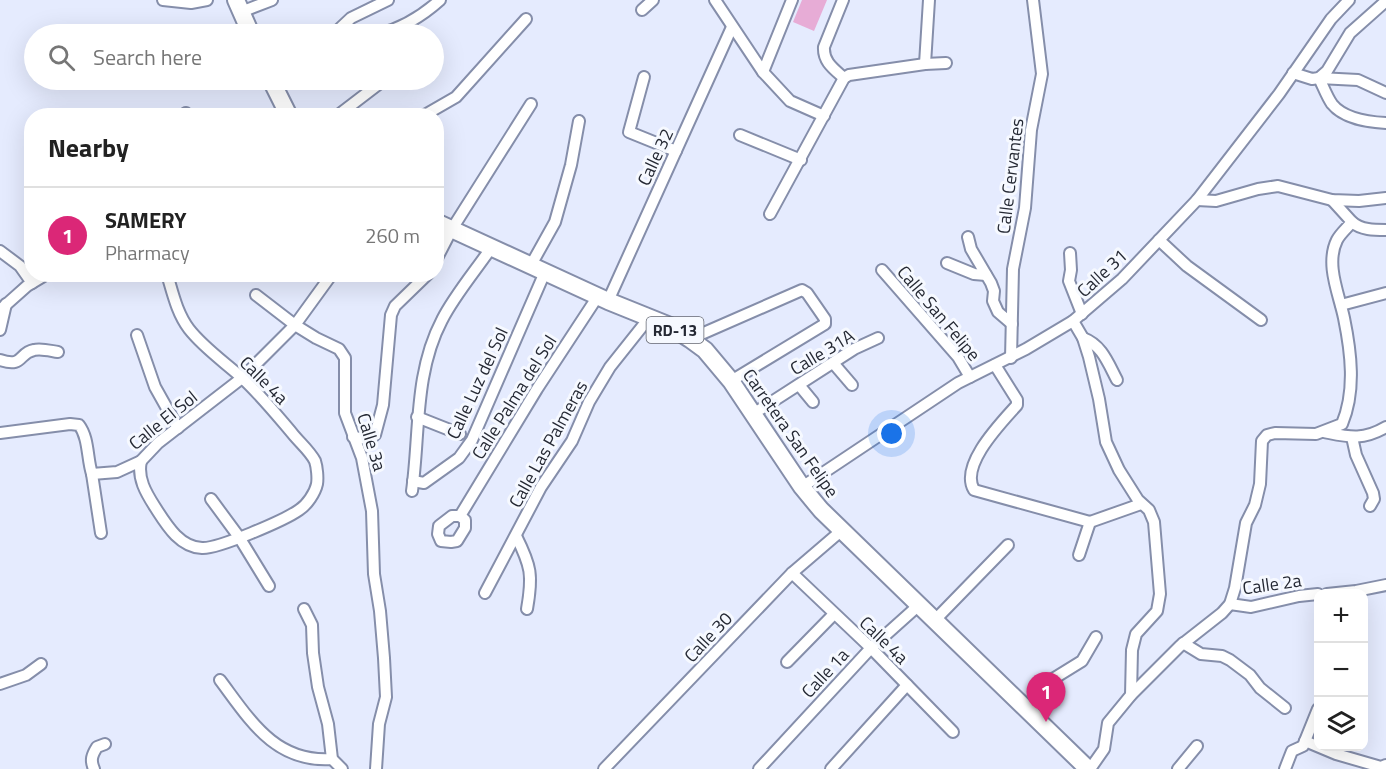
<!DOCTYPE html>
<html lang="en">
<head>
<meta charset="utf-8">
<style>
  body { margin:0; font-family:"Titillium Web",sans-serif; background:#f6f6f6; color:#222 }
  .controls { position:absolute; right:18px; bottom:18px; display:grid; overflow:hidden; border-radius:12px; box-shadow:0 6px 24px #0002 }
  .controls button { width:54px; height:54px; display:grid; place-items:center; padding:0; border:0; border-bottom:2px solid #e0e0e0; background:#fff; color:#222; font:30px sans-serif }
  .you { position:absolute; left:892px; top:434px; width:21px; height:21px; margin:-15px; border:4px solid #fff; border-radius:50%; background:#1a73e8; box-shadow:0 0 0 9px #1a73e833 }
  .badge { display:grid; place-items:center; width:39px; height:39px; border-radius:50%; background:#db2777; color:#fff; font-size:20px; font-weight:700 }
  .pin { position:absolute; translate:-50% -50px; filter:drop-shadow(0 2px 3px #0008) }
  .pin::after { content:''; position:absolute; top:32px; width:21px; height:18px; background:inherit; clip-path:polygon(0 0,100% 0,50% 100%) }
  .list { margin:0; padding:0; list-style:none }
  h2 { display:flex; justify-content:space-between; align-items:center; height:78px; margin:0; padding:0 24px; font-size:26px }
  h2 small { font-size:20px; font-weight:400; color:#767676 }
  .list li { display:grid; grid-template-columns:39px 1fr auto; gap:18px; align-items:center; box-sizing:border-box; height:96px; padding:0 24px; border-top:2px solid #e0e0e0 }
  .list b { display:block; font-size:22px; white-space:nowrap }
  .list p { margin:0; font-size:20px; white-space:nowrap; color:#767676 }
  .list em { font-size:20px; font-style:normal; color:#767676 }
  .icon { flex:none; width:33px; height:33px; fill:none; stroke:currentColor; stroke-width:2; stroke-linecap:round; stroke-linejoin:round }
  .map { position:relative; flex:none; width:1386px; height:769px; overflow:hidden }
  .search { position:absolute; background:#fff; box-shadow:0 6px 24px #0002; left:24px; top:24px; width:420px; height:66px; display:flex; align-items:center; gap:15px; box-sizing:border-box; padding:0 21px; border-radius:33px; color:#767676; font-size:22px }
  .panel { position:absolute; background:#fff; box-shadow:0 6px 24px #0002; left:24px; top:108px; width:420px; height:174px; border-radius:24px }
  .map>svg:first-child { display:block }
  .pitch { fill:#e7acd6 }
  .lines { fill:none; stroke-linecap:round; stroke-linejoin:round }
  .minor-casing { stroke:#858eaa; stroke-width:14 }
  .primary-casing { stroke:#858eaa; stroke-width:20 }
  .minor { stroke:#fff; stroke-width:10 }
  .primary { stroke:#fff; stroke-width:16 }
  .labels { text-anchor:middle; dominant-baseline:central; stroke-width:6; stroke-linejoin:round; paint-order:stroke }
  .shield { fill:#f6f9ff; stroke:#646771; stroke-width:1.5 }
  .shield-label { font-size:16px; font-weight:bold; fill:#252934 }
  .street-label { font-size:18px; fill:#252934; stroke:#f6f9ff }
</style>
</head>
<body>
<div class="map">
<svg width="1386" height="769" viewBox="0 0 1386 769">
  <rect width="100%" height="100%" fill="#e5ebfe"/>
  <polygon class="pitch" points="802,0 827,0 814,31 793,22"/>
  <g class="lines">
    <defs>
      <g id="minor">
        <polyline points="163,0 191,3 207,0"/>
        <polyline points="715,0 763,72 790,101 824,116"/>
        <path d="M843,0L824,47C823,62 834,69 844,78"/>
        <polyline points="642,10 653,0"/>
        <polyline points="241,12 272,0"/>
        <polyline points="334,34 351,18 388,0"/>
        <path d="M379,34C403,28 421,17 440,0"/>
        <polyline points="925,64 929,0"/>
        <polyline points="763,72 792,0"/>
        <polyline points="1293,73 1312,79 1319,78 1327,71 1350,33 1386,1"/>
        <polyline points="644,77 629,132 676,151"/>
        <path d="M1319,78C1323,86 1327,97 1332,104C1344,119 1368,122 1386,123"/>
        <polyline points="1319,78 1358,80 1386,93"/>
        <polyline points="186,113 187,116"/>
        <polyline points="337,116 384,80"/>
        <polyline points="423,116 456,97 526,19"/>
        <polyline points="740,135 801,160"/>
        <polyline points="1197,200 1216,201 1258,189 1278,186 1332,200 1359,201 1386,198"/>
        <polyline points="770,214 844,78 849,75 925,64 946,63"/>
        <path d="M1352,222C1361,230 1374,230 1386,230"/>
        <polyline points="968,237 971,249 991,283 994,291 993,301 998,312 1012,324"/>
        <polyline points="1159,240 1187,266 1261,320"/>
        <polyline points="0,251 20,266 32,283"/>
        <polyline points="1070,253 1071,270 1069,281 1082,314"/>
        <polyline points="436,260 452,229 531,104"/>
        <polyline points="947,263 974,274 986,275"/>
        <polyline points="531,265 555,222 571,165 579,121"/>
        <polyline points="882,270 958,357 970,377"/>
        <polyline points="256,295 295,325 316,338 339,349 345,358 345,413 362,458 372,511 374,574 380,611 384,658 386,697 379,724 376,769"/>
        <polyline points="608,301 732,27"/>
        <polyline points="1341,305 1386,293"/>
        <polyline points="0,310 27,286 47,274"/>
        <polyline points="1073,321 1083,338 1089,357 1099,399 1106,442 1119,470 1138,500 1149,510 1154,522 1160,594 1157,611 1136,634 1132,650 1131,695"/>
        <polyline points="0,330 6,304"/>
        <polyline points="137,335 155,387 178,428"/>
        <path d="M1083,338C1102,345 1108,363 1117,380"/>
        <polyline points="690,339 802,290 807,293 825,319 825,324 731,381"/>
        <polyline points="1011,358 1013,269 1025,208 1031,130 1042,74 1033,0"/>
        <path d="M0,360C24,368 18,353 34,350C41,348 51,351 58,352"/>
        <polyline points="834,364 852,385"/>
        <path d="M995,365L1017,400V405C1002,422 959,465 974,490L1090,522L1141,504"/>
        <polyline points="799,385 813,402"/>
        <polyline points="753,414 854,349 878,338"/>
        <polyline points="417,417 460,434"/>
        <path d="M1324,432C1349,437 1362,441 1386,427"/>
        <path d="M0,433L70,424L79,425C89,438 87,459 92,474L117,472L141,461L158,443L242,378L295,325L332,274"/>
        <polyline points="353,437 367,439 375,435 383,405 391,315 395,306 428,274"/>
        <polyline points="1352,437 1356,455 1373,493 1374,499 1370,506"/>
        <path d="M141,461C137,478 146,493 155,507C166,524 179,547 202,548C218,549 285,520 299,510C307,505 315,493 317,484C318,478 317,467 315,461C310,451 299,442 292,433C275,413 259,393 240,376C223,361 203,347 189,329C177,313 173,294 167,274"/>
        <polyline points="92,474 101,533"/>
        <polyline points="413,481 424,483 459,458 472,440 545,272"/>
        <polyline points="802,487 958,383 1026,349 1073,321 1122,279 1197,200 1279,94 1331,19 1349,0"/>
        <path d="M412,491C420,434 414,373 442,320C454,296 476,270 491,248"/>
        <polyline points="211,499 239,537 269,586"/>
        <polygon points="452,516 460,516 465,520 465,528 457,541 451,542 441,541 438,534 439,526"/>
        <polyline points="460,516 537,389 598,296"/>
        <path d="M516,536C531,566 533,575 527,609"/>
        <polyline points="1079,555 1090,522"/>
        <polyline points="792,573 871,648 953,732"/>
        <polyline points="485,593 541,487 572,441 589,402 610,367 649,318"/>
        <polyline points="1327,594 1356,591 1386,585"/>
        <polyline points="1230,604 1251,607 1299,596 1318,594"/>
        <polyline points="304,609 312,625 313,653 318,687 328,724 332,759 342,769"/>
        <polyline points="935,620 1008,545"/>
        <polyline points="1183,643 1201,654 1222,656 1230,660 1250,675 1260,688 1285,708"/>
        <polyline points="787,662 834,614"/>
        <path d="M220,680C250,720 275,763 332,759"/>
        <polyline points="0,684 26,675 41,664"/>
        <polyline points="1028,711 1045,695 1048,682 1082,661 1096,637"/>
        <polyline points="1305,741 1336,754 1381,767 1386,765"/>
        <path d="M94,769C90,760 92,755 97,747L105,744"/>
        <polyline points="604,769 792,573 841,531"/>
        <polyline points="759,769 871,648 919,605"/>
        <polyline points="831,769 907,685"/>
        <path d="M1090,769L1104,749L1108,723L1131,695L1180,646L1222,613L1230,604L1235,588L1246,523L1255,505L1260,484L1262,441L1267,435L1275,433L1316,434L1342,424C1356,391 1351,352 1344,318C1339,294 1325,264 1337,240C1340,234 1347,228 1352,222L1332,200"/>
        <polyline points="1178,769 1197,746"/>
        <polyline points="1285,769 1292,751 1303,746 1318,709"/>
      </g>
      <g id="primary">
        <polyline points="236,0 251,34"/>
        <polyline points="271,80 289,116"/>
        <polyline points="436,222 608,301 670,326 690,339 705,350 731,381 802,487 821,510 1088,769"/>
      </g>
    </defs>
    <use href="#minor" class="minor-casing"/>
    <use href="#primary" class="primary-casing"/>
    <use href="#minor" class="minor"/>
    <use href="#primary" class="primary"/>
  </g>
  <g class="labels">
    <rect class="shield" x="646.5" y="317" width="57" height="26" rx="4.5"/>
    <g class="shield-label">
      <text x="675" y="330">RD-13</text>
    </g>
    <g class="street-label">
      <text transform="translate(655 157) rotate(-65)">Calle 32</text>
      <text transform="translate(1010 176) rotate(-83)">Calle Cervantes</text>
      <text transform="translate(1102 273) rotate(-43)">Calle 31</text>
      <text transform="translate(939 313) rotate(50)">Calle San Felipe</text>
      <text transform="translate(822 352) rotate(-31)">Calle 31A</text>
      <text transform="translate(264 380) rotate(45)">Calle 4a</text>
      <text transform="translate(477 383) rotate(-65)">Calle Luz del Sol</text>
      <text transform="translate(514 397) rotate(-58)">Calle Palma del Sol</text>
      <text transform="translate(163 420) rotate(-39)">Calle El Sol</text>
      <text transform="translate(791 433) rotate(55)">Carretera San Felipe</text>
      <text transform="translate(372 442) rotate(73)">Calle 3a</text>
      <text transform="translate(548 444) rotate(-61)">Calle Las Palmeras</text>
      <text transform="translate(1272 584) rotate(-8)">Calle 2a</text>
      <text transform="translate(708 637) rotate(-47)">Calle 30</text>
      <text transform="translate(884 640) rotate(44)">Calle 4a</text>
      <text transform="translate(825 673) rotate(-47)">Calle 1a</text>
    </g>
  </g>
</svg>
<div class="controls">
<button>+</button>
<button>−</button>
<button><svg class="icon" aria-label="layers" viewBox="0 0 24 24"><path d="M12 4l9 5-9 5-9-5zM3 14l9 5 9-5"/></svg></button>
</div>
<div class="you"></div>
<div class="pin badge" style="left:1046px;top:722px">1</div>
<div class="search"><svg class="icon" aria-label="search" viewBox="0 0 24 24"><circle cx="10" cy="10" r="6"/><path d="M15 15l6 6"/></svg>Search here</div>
<section class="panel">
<h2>Nearby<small></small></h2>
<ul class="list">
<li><span class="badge">1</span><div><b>SAMERY</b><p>Pharmacy</p></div><em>260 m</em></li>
</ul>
</section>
</div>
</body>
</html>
